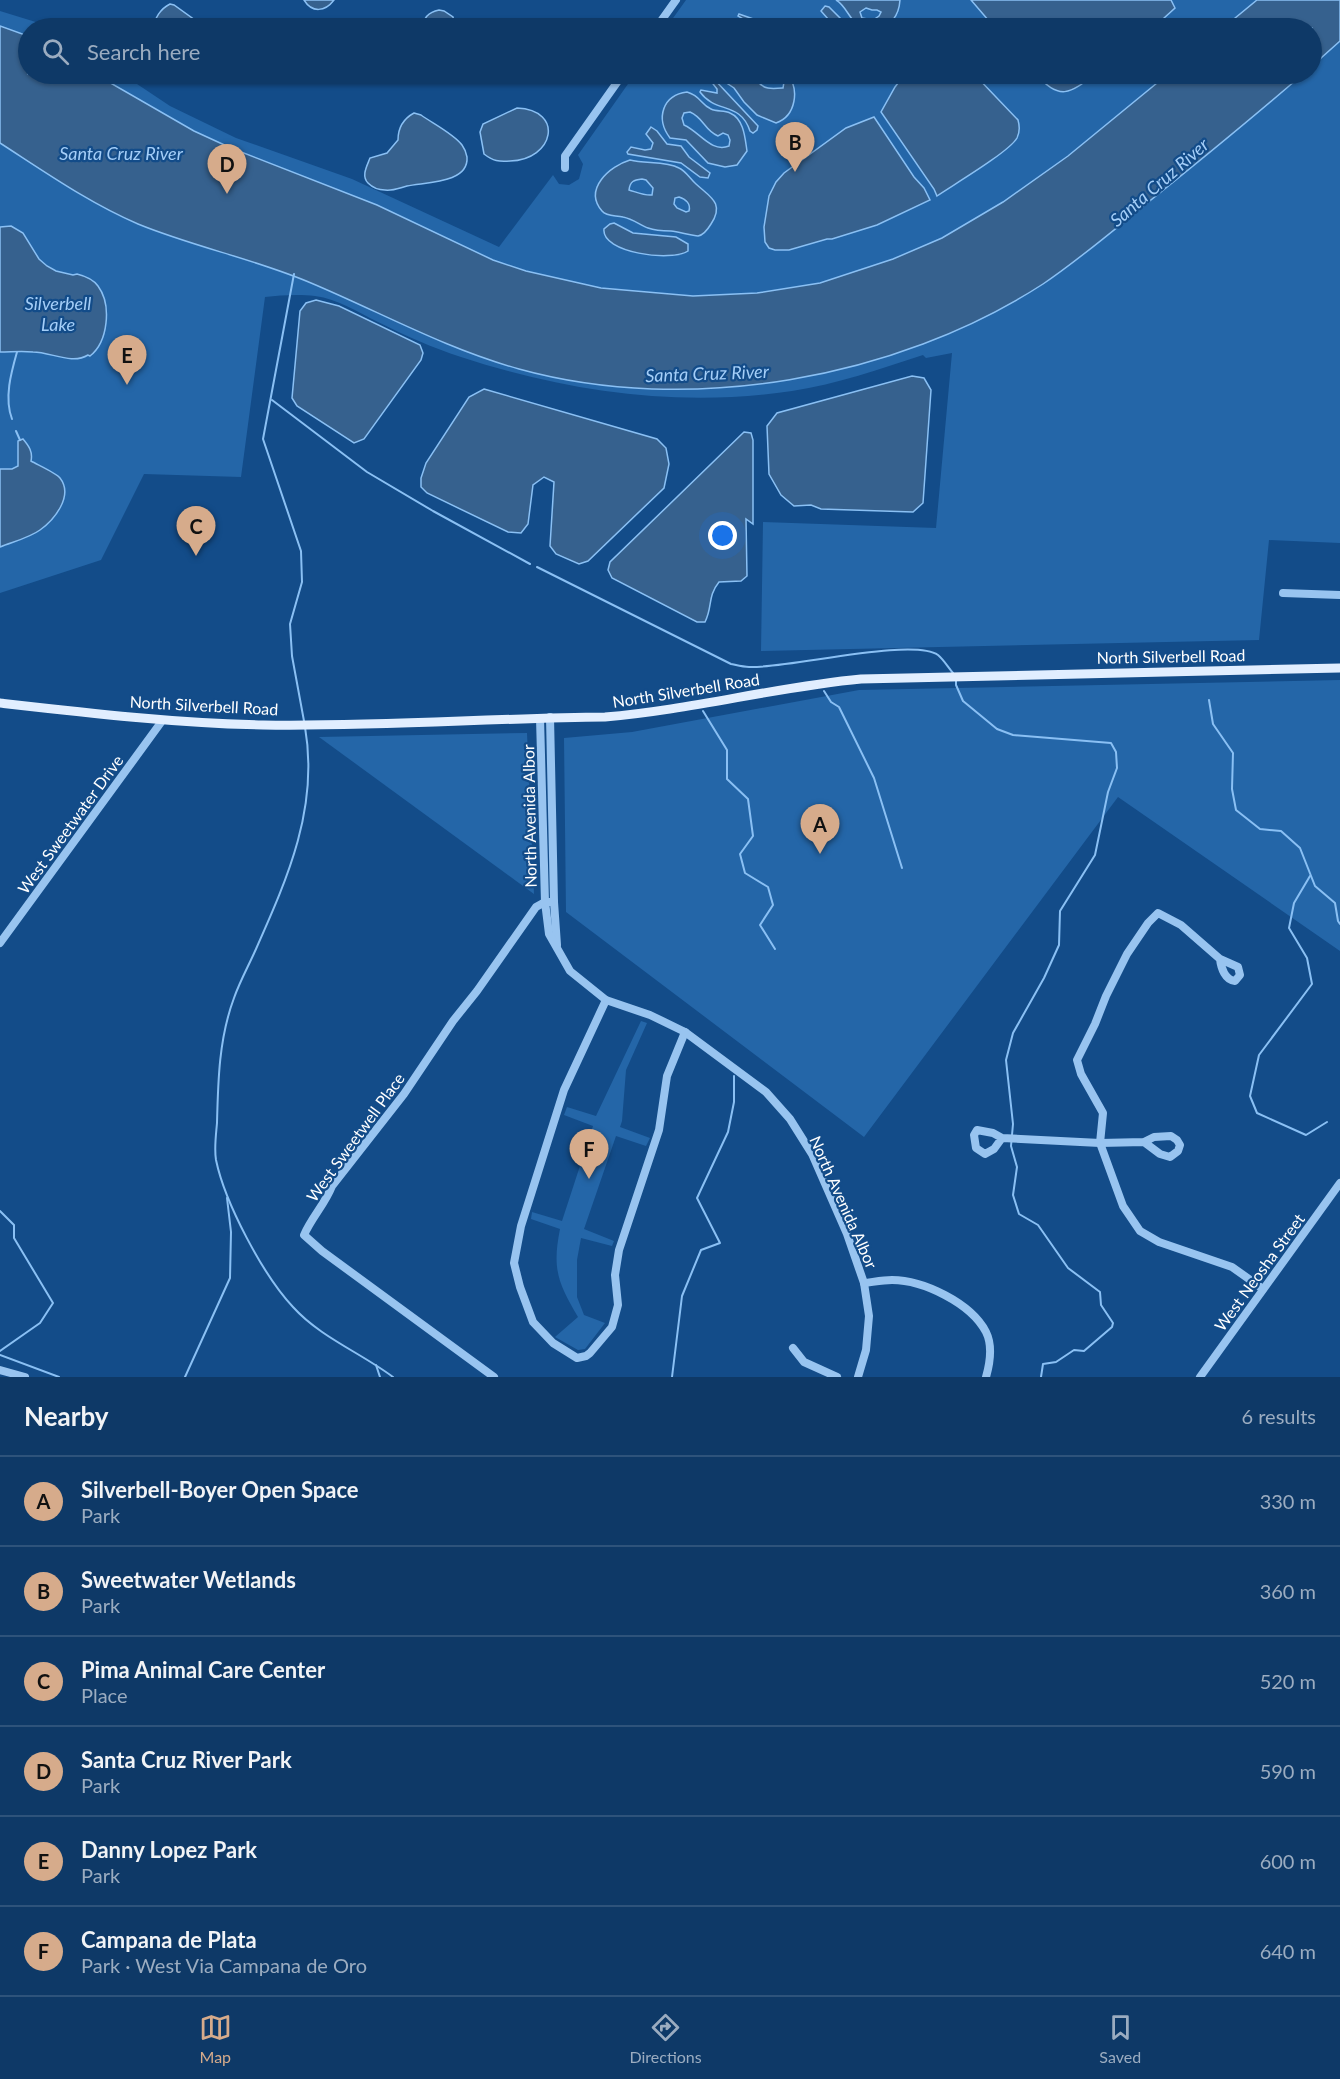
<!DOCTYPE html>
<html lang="en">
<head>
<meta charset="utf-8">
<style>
  body { margin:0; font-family:Lato,sans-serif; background:#1c4470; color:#f1f3f6 }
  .you { position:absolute; left:723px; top:536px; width:21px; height:21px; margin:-15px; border:4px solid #fff; border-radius:50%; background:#1a73e8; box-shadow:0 0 0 9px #1a73e833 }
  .badge { display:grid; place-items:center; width:39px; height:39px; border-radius:50%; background:#d6ab8b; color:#111; font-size:20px; font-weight:700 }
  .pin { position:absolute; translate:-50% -50px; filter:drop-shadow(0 2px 3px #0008) }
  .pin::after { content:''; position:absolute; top:32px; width:21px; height:18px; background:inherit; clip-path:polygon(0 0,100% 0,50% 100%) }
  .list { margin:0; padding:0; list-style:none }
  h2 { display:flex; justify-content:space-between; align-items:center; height:78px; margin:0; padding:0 24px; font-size:26px }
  h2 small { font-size:20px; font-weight:400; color:#9bacc0 }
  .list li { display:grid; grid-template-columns:39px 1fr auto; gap:18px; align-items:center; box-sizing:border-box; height:90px; padding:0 24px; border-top:2px solid #2e537b }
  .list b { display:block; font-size:22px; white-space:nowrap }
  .list p { margin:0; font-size:20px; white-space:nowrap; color:#9bacc0 }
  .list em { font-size:20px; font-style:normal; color:#9bacc0 }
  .icon { flex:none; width:33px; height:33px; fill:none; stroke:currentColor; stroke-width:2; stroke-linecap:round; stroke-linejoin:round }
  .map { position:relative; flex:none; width:1340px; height:1377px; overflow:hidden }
  .search { position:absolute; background:#0e3967; box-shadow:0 2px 4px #0004; left:18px; right:18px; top:18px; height:66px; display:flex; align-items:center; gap:15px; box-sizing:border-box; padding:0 21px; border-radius:33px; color:#9bacc0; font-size:22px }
  .sheet { height:618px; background:#0e3967 }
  nav { display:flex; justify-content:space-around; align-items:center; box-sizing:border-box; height:84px; border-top:2px solid #2e537b; background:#0e3967; font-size:16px; color:#9bacc0 }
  nav a { display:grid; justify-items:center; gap:3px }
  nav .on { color:#d6ab8b }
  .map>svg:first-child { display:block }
  .green { fill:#2466a8 }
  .water { fill:#36618e; stroke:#8ac0f4; stroke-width:1.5; fill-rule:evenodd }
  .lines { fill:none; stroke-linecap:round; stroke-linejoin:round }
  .stream { stroke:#8ac0f4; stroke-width:2 }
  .minor { stroke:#98c4f0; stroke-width:8 }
  .major { stroke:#e1eeff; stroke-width:9 }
  .labels { text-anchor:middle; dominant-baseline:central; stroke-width:4.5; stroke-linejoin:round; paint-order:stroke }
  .street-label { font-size:16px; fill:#fff; stroke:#134c89 }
  .water-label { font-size:18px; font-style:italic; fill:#a4cef8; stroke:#134c89 }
</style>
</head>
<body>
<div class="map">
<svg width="1340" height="1377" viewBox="0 0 1340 1377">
  <rect width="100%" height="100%" fill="#134c89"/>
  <g class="green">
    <path d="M686,0H1340V543L1269,540L1259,640L761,651L763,522L936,528L952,353L926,358L923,355C880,369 837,384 792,391C680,408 568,392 461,357C433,348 404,335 378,322C358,312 338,299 315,296C300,294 281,295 265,297L241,477L144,474L101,560L0,593V11L39,23L49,28H28V74H122L170,106L236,138L352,179L499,247L553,175L559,184L569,185L579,179L583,164L578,155L635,74H1312V28H666Z"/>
    <polygon points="1340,680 1340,951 1118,797 864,1137 566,912 564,738 632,732 859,690"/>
    <polygon points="527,733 534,894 319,737"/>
    <path d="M641,1021L647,1023L626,1070L622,1121L620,1127L650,1138L646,1146L616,1136L584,1229L614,1241L612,1246L581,1238L577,1260V1297L584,1315L605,1323L585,1349L578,1350L555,1337L578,1317C558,1283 552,1269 560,1229L531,1219L532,1212L562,1221L593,1126L564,1115L567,1107L596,1116Z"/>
  </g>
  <g class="water">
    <path d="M304,0H334C325,12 312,13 304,0Z"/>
    <path d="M836,0H900C899,15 891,28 875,28C871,28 865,29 861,27C849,21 847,6 836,0ZM866,8L872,10H877L881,12L879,16L873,20L862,18L860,12Z"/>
    <polygon points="971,0 1171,0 1175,8 1153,28 995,28"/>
    <polygon points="1257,0 1340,0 1340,41 1312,66 1312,28 1223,28"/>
    <path d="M170,4L174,5L206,28H156C152,19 162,8 170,4Z"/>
    <polygon points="825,6 829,7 850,28 836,28 821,11"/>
    <path d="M439,10L444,11L453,17L455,28H423C423,18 429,12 439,10Z"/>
    <polygon points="739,14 759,21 768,28 758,28 738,16"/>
    <path d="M0,26L28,36V74H95L194,131L231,148L377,205L493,260L526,271L601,288L693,296L757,293L820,283L893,259L942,238L1003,202L1068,156L1168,74H1303C1250,120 1196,164 1141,208C1109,234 1077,261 1043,284C896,379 689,416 519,369C446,349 380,312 311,283C255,259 194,247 138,224C89,203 45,172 0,143Z"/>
    <path d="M713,74H758L757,80C763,90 772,89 783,88L784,82L773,79L766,74H787C800,89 796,116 776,123L757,115L744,102L734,88Z"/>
    <path d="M905,74H974L1018,120C1020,127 1020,132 1017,138C1009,152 953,185 937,196L934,189L881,112L895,87Z"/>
    <path d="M1036,74H1095C1070,94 1059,101 1036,74Z"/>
    <path d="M713,78L758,126L757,130L753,133L750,131C740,101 716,114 700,92L701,90L717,93V89L710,80Z"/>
    <path d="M687,92C701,96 700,104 711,109C717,112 724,110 730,113C744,119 745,138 747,151L737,165L725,167L708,163L686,140L670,138C655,118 663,95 687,92ZM690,112C704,118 704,130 718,136L723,133L728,135L730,140L729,146C711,153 700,132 684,125L682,118L684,113Z"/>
    <path d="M517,108C565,110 554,160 510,161C499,162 493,161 484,154L480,132L483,124Z"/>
    <path d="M414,113L421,115C432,123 454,134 462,145C465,149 466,152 467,157C469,184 424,182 407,186C399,188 393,191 385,190C379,190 372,187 368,183C361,176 367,166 370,158L387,153L398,140C398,129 403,119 414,113Z"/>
    <polygon points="874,117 914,177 924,188 930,200 877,225 832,239 827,239 789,250 775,250 769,248 765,242 764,227 769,196 776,182 784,173 846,128"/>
    <polygon points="651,127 657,131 667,144 681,146 689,157 710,173 708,178 700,177 681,163 628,154 627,152 631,147 645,150 651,149 653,143 646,134"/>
    <path d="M630,160C645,164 666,161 679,168C686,171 690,179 696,184C710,197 725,203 711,224C708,229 704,235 698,236C693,236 679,232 671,231C664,231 656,231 648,228C640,225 633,219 623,217C616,215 607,217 602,211C583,189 610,166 630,160ZM642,179L646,180L653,188L652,195C645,196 636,192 629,190C630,181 634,180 642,179ZM679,197C686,199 691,204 689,211L686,212L677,208L674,204L675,198Z"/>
    <path d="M614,223L633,233L676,237L688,244V251C672,262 601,253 604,229L610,224Z"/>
    <path d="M11,226L23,233L39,259L47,266L56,271L73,275L77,274C85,276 93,279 98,286C112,305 108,342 90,356L88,355C72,365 51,352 33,352C22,351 11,352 0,352V227Z"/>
    <polygon points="316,300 339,306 420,345 423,353 421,360 364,439 354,443 297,406 292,398 300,311 306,303"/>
    <polygon points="912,376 924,378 931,390 923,503 913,512 821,509 811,505 794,506 781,495 769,474 767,426 777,413"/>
    <polygon points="484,389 657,439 666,448 669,464 664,488 588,561 579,564 556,554 550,546 554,482 544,477 533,485 528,524 521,533 508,532 427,493 421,487 421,478 426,463 469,397"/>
    <path d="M744,432L751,433L753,440V524L746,519L747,576L741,581L719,582C707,597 713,606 705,622H697L612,578L608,570L610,562Z"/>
    <path d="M23,439C29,446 33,452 31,461C38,465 56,473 60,478C74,496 54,520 40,530C29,538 12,542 0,547V469H12L18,466V441Z"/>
  </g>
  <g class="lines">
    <g class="stream">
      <polyline points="294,274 263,439 301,551 302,582 290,624 292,656 304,721"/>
      <polyline points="272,400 367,472 433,511 530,564"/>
      <path d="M12,419C4,398 11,373 17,352"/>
      <polyline points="16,431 20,440"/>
      <path d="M537,567L731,664C736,665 743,667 749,667C786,669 912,637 938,655C943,659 948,667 953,673"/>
      <polyline points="956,680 956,685 963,701 997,729 1013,735 1111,743 1116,752 1117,768 1108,792 1095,855 1060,911 1059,945 1044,978 1013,1033 1006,1060 1013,1124 1011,1146 1017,1167 1013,1195 1019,1214 1038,1225 1068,1268 1100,1292 1101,1305 1113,1323 1112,1327 1084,1351 1074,1350 1056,1362 1043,1364 1041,1377"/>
      <polyline points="824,691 831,702 839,707 874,778 902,868"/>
      <polyline points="1209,700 1213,724 1233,753 1232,789 1236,810 1260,829 1281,831 1300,848 1315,886 1335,903 1338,921 1340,924"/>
      <polyline points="703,711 727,750 727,779 748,799 753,836 740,854 745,873 768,887 773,905 760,925 775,949"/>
      <path d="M305,727C319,807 288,877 256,949C249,965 240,981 234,998C219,1038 218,1081 217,1123C216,1135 214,1148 216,1160C225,1203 263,1275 293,1307C320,1337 361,1353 393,1377"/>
      <polyline points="1310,876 1294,903 1289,928 1307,958 1312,984 1259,1055 1250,1096 1257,1113 1306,1135 1327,1122"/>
      <polyline points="0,1211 14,1225 14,1238 53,1303 40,1323 0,1351"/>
      <polyline points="0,1355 59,1377"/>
      <polyline points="376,1365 380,1377"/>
      <polyline points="185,1377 230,1278 231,1232 227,1198"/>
      <polyline points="672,1377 682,1296 701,1250 720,1243 697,1198 728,1132 734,1102 734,1076"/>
    </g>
    <g class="minor">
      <polyline points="656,28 676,0"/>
      <polyline points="565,168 565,156 623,74"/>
      <polyline points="1283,593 1340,595"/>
      <polyline points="550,717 554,902 557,945"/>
      <polyline points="540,718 545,902 549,934 570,971 606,1000 650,1015 685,1032 766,1092 790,1119 812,1154 847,1234 864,1283 869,1316 866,1350 858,1377"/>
      <polyline points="0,943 162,721"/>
      <path d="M1220,959C1221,968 1225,980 1235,981L1240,975L1238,967L1220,959L1181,925L1158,913L1148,923L1127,954L1106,996L1095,1024L1077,1060L1081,1074L1103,1113L1100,1143L1123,1206L1140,1231L1159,1242L1232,1267L1263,1289"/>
      <polyline points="606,1000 564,1090 521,1226 514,1263 520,1287 533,1322 553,1343 577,1358 586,1356 590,1353 612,1327 618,1305 615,1275 619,1250 659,1130 667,1076 685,1032"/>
      <polyline points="1002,1138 994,1149 985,1154 976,1148 974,1135 977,1130 993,1133 1002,1138 1100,1143 1144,1142 1154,1137 1171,1136 1177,1140 1180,1145 1178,1151 1170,1157 1160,1154 1144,1142"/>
      <path d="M864,1283C873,1282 883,1280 892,1280C923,1280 971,1303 986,1332C993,1346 990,1363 986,1377"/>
      <polyline points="793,1348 804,1362 837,1377"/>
      <polyline points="0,1370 25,1377"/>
      <path d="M494,1377L322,1251L304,1235C312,1217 325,1204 332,1186L404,1094L453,1021L477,991L536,907L545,902H554"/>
      <polyline points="1200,1377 1340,1183"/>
    </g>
    <path class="major" d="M0,703C88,713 175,723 263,725C377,727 491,718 605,717C691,710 775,687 861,679L1340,668"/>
  </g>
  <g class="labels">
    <g class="street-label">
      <text transform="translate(1171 656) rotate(-1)">North Silverbell Road</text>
      <text transform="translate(686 690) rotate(-9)">North Silverbell Road</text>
      <text transform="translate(204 705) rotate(3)">North Silverbell Road</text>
      <text transform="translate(529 816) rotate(-91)">North Avenida Albor</text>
      <text transform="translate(70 824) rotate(-54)">West Sweetwater Drive</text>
      <text transform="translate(355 1137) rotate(-54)">West Sweetwell Place</text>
      <text transform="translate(844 1202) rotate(66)">North Avenida Albor</text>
      <text transform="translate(1259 1272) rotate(-54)">West Neosha Street</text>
    </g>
    <g class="water-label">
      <text x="121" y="153">Santa Cruz River</text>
      <text transform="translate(1159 182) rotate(-41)">Santa Cruz River</text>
      <text x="58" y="303">Silverbell<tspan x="58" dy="21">Lake</tspan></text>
      <text transform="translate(707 373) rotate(-2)">Santa Cruz River</text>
    </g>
  </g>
</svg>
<div class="you"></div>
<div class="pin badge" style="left:820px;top:854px">A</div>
<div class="pin badge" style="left:795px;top:172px">B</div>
<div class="pin badge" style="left:196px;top:556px">C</div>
<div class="pin badge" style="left:227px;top:194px">D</div>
<div class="pin badge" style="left:127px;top:385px">E</div>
<div class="pin badge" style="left:589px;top:1179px">F</div>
<div class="search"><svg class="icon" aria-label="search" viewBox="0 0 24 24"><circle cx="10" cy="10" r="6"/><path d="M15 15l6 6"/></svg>Search here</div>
</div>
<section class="sheet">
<h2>Nearby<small>6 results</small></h2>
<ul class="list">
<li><span class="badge">A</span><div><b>Silverbell-Boyer Open Space</b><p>Park</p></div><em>330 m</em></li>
<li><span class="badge">B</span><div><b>Sweetwater Wetlands</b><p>Park</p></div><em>360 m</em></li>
<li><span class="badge">C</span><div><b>Pima Animal Care Center</b><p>Place</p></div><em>520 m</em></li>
<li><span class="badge">D</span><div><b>Santa Cruz River Park</b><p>Park</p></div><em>590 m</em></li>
<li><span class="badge">E</span><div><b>Danny Lopez Park</b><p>Park</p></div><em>600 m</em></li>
<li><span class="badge">F</span><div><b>Campana de Plata</b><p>Park · West Via Campana de Oro</p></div><em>640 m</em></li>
</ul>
</section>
<nav>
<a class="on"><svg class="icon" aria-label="map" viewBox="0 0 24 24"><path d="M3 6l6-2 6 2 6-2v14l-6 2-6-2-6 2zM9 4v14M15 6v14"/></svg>Map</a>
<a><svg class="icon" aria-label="directions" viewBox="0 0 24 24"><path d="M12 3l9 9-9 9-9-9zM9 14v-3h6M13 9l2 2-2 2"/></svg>Directions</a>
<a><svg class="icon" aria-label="saved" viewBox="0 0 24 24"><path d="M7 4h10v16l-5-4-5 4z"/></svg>Saved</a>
</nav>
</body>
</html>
